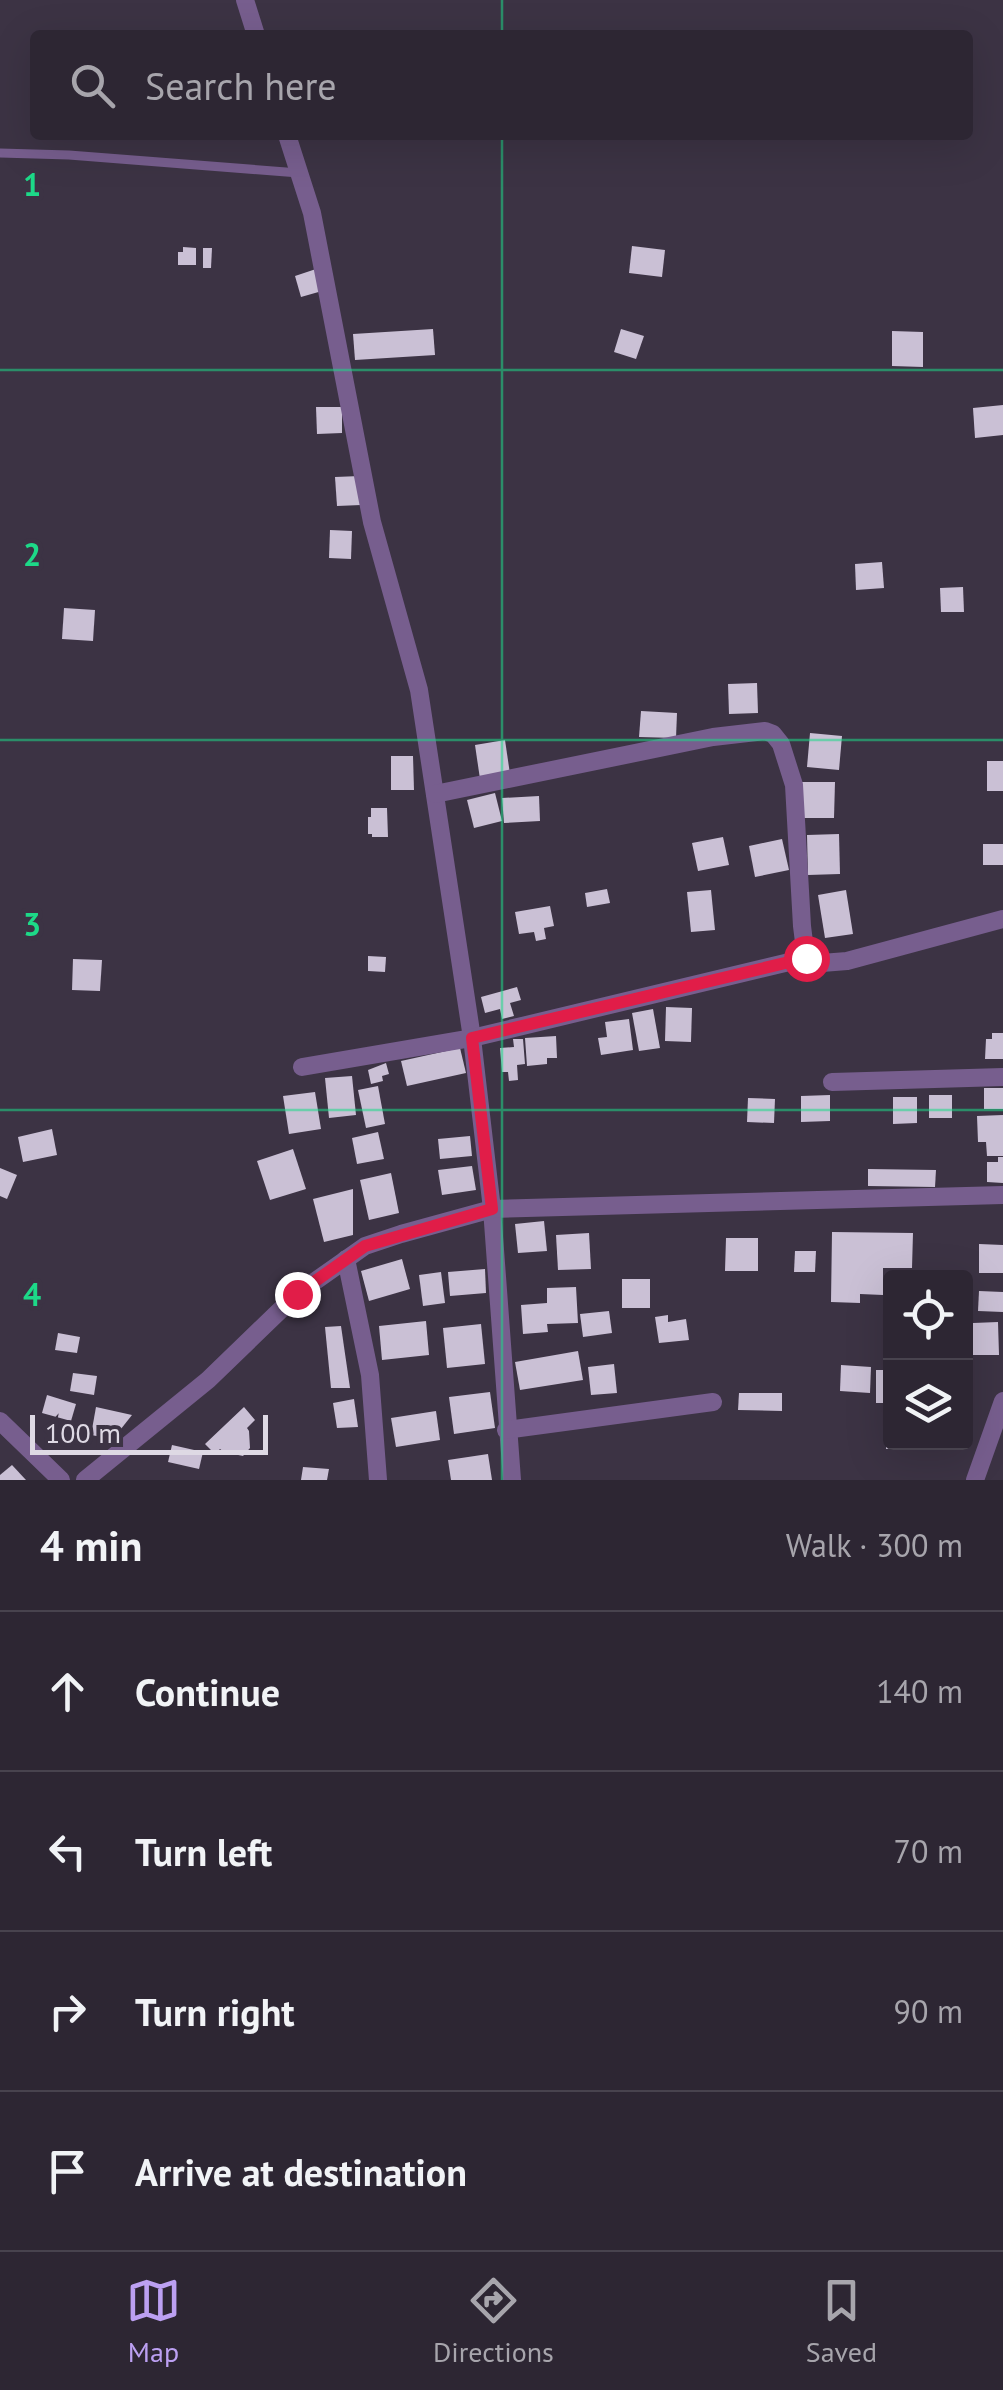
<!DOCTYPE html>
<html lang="en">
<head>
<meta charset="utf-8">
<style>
  body { margin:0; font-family:"PT Sans",sans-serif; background:#352e3b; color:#f1f3f6 }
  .controls { position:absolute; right:30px; bottom:30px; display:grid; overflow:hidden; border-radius:10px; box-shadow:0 10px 40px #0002 }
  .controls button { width:90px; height:90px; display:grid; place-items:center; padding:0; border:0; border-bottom:2px solid #48434e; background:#2d2633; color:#f1f3f6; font:50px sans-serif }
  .scale { position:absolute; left:30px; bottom:25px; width:238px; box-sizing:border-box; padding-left:10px; border:5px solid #ded9e4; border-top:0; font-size:28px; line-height:35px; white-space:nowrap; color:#ded9e4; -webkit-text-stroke:8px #3c3344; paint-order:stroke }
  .stop { position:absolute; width:30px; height:30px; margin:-22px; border:8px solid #e11d48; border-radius:50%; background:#fff }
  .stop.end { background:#e11d48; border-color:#fff; box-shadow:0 2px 10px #0008 }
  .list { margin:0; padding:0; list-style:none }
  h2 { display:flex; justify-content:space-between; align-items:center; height:130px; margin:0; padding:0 40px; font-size:42px }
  h2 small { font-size:32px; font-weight:400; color:#a7a5ac }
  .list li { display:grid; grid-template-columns:65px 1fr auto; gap:30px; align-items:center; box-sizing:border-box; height:160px; padding:0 40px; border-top:2px solid #48434e }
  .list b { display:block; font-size:38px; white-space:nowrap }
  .list em { font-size:32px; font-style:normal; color:#a7a5ac }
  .icon { flex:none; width:55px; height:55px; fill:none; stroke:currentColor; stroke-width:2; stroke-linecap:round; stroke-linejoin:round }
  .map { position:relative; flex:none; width:1003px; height:1480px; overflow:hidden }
  .search { position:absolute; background:#2d2633; box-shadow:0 10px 40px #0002; left:30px; right:30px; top:30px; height:110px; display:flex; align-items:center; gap:25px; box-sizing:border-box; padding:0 35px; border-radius:10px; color:#a7a5ac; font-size:38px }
  .sheet { height:770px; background:#2d2633 }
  nav { display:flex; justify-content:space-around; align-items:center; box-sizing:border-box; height:140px; border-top:2px solid #48434e; background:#2d2633; font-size:28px; color:#a7a5ac }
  nav a { display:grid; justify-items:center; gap:5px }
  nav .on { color:#bca0f2 }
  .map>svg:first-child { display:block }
  .building { fill:#cac0d5 }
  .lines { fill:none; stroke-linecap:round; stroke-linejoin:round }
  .service { stroke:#775e8e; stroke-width:9 }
  .minor { stroke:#775e8e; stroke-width:18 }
  .route { stroke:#e11d48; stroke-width:12 }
  .grid { fill:none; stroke:#1dd988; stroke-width:2.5; stroke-opacity:0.55 }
  .grid-label { font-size:32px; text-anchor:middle; font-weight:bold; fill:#1dd988; stroke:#3c3344; stroke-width:10; stroke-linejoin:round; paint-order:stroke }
</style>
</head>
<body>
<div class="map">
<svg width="1003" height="1480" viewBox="0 0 1003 1480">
  <rect width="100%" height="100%" fill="#3c3344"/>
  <g class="building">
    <polygon points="632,246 665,250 662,277 629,273"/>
    <polygon points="183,247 196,248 196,265 178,265 178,252 183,252"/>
    <polygon points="203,248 212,248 211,268 203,268"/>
    <polygon points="316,269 322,291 301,297 295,276"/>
    <polygon points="433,329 435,355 355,360 353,334"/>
    <polygon points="621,329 644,336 636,359 614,352"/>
    <polygon points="892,331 923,332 923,367 892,366"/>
    <polygon points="1003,405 1003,435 975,438 973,408"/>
    <polygon points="316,407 342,407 342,433 317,434"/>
    <polygon points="360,476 361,505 337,506 335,477"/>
    <polygon points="330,530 352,531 351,559 329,558"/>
    <polygon points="882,562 884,588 856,590 855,564"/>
    <polygon points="963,587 964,612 941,612 940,588"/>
    <polygon points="64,608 95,610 93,641 62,639"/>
    <polygon points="757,683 758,713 729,714 728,684"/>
    <polygon points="641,711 677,713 676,738 639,737"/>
    <polygon points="810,733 842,736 839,770 807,767"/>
    <polygon points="505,740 510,774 480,779 475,745"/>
    <polygon points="391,756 413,756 414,790 391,790"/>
    <rect x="987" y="761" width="16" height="30"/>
    <polygon points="801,782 835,782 834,818 801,818"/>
    <polygon points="495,793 502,821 474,828 467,800"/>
    <polygon points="539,796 540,821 504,823 502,798"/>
    <polygon points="371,808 387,808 388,837 372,837 372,834 368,834 368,817 371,817"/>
    <polygon points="839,834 840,874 808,875 807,835"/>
    <polygon points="723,837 729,865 698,871 692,843"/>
    <polygon points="782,839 789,870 755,877 749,846"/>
    <rect x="983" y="844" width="20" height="21"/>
    <polygon points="607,889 610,903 587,907 585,893"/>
    <polygon points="711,890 715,930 691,932 687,892"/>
    <polygon points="846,890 853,934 825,938 818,895"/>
    <polygon points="550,906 554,926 544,928 546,939 536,941 534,932 519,934 515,912"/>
    <polygon points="368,956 386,957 385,972 368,971"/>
    <polygon points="73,959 102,960 100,991 72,990"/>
    <polygon points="517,987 521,1000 510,1003 514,1016 502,1019 500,1009 485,1013 481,997"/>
    <polygon points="666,1007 692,1008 691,1042 665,1041"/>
    <polygon points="653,1009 660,1048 639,1051 632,1013"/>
    <polygon points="629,1019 633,1050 601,1055 598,1038 607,1037 605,1022"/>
    <polygon points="992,1033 1003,1033 1003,1059 985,1059 986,1039 992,1039"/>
    <polygon points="556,1036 557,1058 547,1058 547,1064 527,1066 525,1038"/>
    <polygon points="513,1039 523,1039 525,1064 517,1065 518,1080 509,1081 508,1072 502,1072 500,1048 514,1047"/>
    <polygon points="460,1048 466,1073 407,1086 401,1061"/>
    <polygon points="386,1063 389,1074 382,1076 383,1081 371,1084 368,1070"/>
    <polygon points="352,1076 356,1115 329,1118 325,1078"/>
    <polygon points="378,1086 385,1124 366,1128 358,1090"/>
    <rect x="984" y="1088" width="19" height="21"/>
    <polygon points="315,1092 321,1129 289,1134 283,1096"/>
    <polygon points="830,1095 830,1121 801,1122 801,1096"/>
    <rect x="929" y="1095" width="23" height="23"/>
    <polygon points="893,1097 917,1097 917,1123 893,1124"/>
    <polygon points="748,1098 775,1099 774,1123 747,1122"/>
    <polygon points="1003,1115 1003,1156 987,1156 986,1142 978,1142 977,1116"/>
    <polygon points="52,1129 57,1155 23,1162 18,1137"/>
    <polygon points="378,1132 384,1159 357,1164 352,1138"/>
    <polygon points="470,1136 472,1156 440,1159 438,1139"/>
    <polygon points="293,1149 306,1189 270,1200 257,1161"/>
    <polygon points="998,1157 1003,1157 1003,1183 987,1182 987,1162 998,1162"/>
    <polygon points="472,1166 476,1190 442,1195 438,1170"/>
    <polygon points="0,1168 17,1175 7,1199 0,1196"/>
    <polygon points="868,1169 936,1170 935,1187 868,1186"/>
    <polygon points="391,1173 399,1213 369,1220 360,1180"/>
    <polygon points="353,1189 353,1235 324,1242 313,1199"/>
    <polygon points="544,1221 547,1251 518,1253 515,1224"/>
    <polygon points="832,1232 913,1233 912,1268 883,1268 883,1295 860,1294 860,1303 831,1302"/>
    <polygon points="589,1233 591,1269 558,1270 556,1235"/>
    <polygon points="726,1238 758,1238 758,1271 725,1271"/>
    <polygon points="979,1244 1003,1245 1003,1273 979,1273"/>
    <polygon points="795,1251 816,1251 815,1272 794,1272"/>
    <polygon points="402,1259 410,1289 369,1301 361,1271"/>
    <polygon points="485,1269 486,1293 450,1296 448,1272"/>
    <polygon points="441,1272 445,1303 423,1306 419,1275"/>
    <rect x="622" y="1279" width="28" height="29"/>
    <polygon points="576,1287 578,1323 547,1324 548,1332 523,1334 521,1305 547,1303 547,1288"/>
    <polygon points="979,1291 1003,1292 1003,1312 978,1311"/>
    <polygon points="609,1311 612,1333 583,1337 580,1314"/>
    <polygon points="668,1315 668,1322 686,1319 689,1340 659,1343 655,1317"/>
    <polygon points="426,1321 429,1355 382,1360 379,1326"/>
    <polygon points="998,1322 999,1355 973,1355 973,1323"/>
    <polygon points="481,1324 485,1364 447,1368 443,1328"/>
    <polygon points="341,1326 350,1388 331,1388 325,1327"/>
    <polygon points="58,1333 80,1337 77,1353 55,1350"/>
    <polygon points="578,1351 583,1380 520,1390 515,1362"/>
    <polygon points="614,1364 617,1393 591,1395 588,1367"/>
    <polygon points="841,1365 871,1367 870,1393 840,1391"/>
    <rect x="876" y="1370" width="14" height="33"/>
    <polygon points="73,1373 97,1376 94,1395 70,1391"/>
    <polygon points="490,1392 495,1428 454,1434 449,1397"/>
    <polygon points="739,1393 782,1393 782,1411 738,1410"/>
    <polygon points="47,1395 76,1404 71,1421 42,1413"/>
    <polygon points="354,1399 358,1427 337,1428 333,1403"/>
    <polygon points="96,1407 132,1415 113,1439 91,1435"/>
    <polygon points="244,1407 255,1420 247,1428 249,1431 250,1448 243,1456 224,1452 220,1449 215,1454 205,1444"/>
    <polygon points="436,1411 440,1440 396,1447 391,1418"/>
    <polygon points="886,1428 890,1428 890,1442 915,1442 915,1449 886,1449"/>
    <polygon points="172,1445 203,1452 199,1469 168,1462"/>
    <polygon points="488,1454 492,1480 451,1480 448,1460"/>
    <polygon points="12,1465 26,1480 0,1480 0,1475"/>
    <polygon points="303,1467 329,1469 327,1480 301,1480"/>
  </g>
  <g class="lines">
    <polyline class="service" points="0,153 69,155 299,173"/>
    <g class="minor">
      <polyline points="245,0 256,35"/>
      <polyline points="287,135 312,213 372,522 419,690 472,1038 492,1209 512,1480"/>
      <polyline points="806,958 822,963 847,961 1003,919"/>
      <polyline points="302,1067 472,1038 806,958 802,926 794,785 781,744 773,734 765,731 713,737 435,794"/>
      <polyline points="832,1082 1003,1077"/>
      <polyline points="346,1259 370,1375 378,1480"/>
      <polyline points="0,1421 61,1480"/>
      <polyline points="506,1430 713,1402"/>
      <polyline points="85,1480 208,1380 297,1294 365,1246 401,1234 492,1209 1003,1195"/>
      <polyline points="975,1480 1003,1401"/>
    </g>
  </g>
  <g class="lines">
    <polyline class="route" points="297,1294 365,1246 492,1209 472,1038 806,958"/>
  </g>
  <path class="grid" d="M502,0V35M502,135V1480M0,370H1003M0,740H1003M0,1110H1003"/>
  <g class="grid-label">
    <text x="32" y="196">1</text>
    <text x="32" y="566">2</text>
    <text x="32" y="936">3</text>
    <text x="32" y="1306">4</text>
  </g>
</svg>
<div class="controls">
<button><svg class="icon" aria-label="locate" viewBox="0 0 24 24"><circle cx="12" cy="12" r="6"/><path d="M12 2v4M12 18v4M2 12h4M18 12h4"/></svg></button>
<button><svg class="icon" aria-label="layers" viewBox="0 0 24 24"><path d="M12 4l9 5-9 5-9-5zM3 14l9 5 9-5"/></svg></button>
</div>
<div class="scale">100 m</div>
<div class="stop" style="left:806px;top:958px"></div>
<div class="stop end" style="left:297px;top:1294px"></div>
<div class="search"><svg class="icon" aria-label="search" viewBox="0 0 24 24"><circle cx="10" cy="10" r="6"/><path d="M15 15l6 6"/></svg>Search here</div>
</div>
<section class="sheet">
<h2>4 min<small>Walk · 300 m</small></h2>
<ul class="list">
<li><svg class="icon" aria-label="ahead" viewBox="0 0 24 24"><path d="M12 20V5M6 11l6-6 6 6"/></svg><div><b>Continue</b></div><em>140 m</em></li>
<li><svg class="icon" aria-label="left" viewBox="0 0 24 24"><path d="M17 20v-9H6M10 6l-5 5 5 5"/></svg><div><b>Turn left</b></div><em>70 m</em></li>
<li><svg class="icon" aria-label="right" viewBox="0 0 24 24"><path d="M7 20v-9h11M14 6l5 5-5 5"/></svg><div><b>Turn right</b></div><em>90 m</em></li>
<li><svg class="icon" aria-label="arrive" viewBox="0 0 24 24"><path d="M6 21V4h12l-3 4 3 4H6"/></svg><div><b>Arrive at destination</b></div></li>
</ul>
</section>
<nav>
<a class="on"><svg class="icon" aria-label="map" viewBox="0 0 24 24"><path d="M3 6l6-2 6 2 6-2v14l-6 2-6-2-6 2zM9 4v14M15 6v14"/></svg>Map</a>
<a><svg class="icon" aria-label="directions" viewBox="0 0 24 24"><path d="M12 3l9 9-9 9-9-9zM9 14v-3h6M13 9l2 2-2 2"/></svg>Directions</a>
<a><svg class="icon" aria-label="saved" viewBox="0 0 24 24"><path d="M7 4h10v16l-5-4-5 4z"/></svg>Saved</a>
</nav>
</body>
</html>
